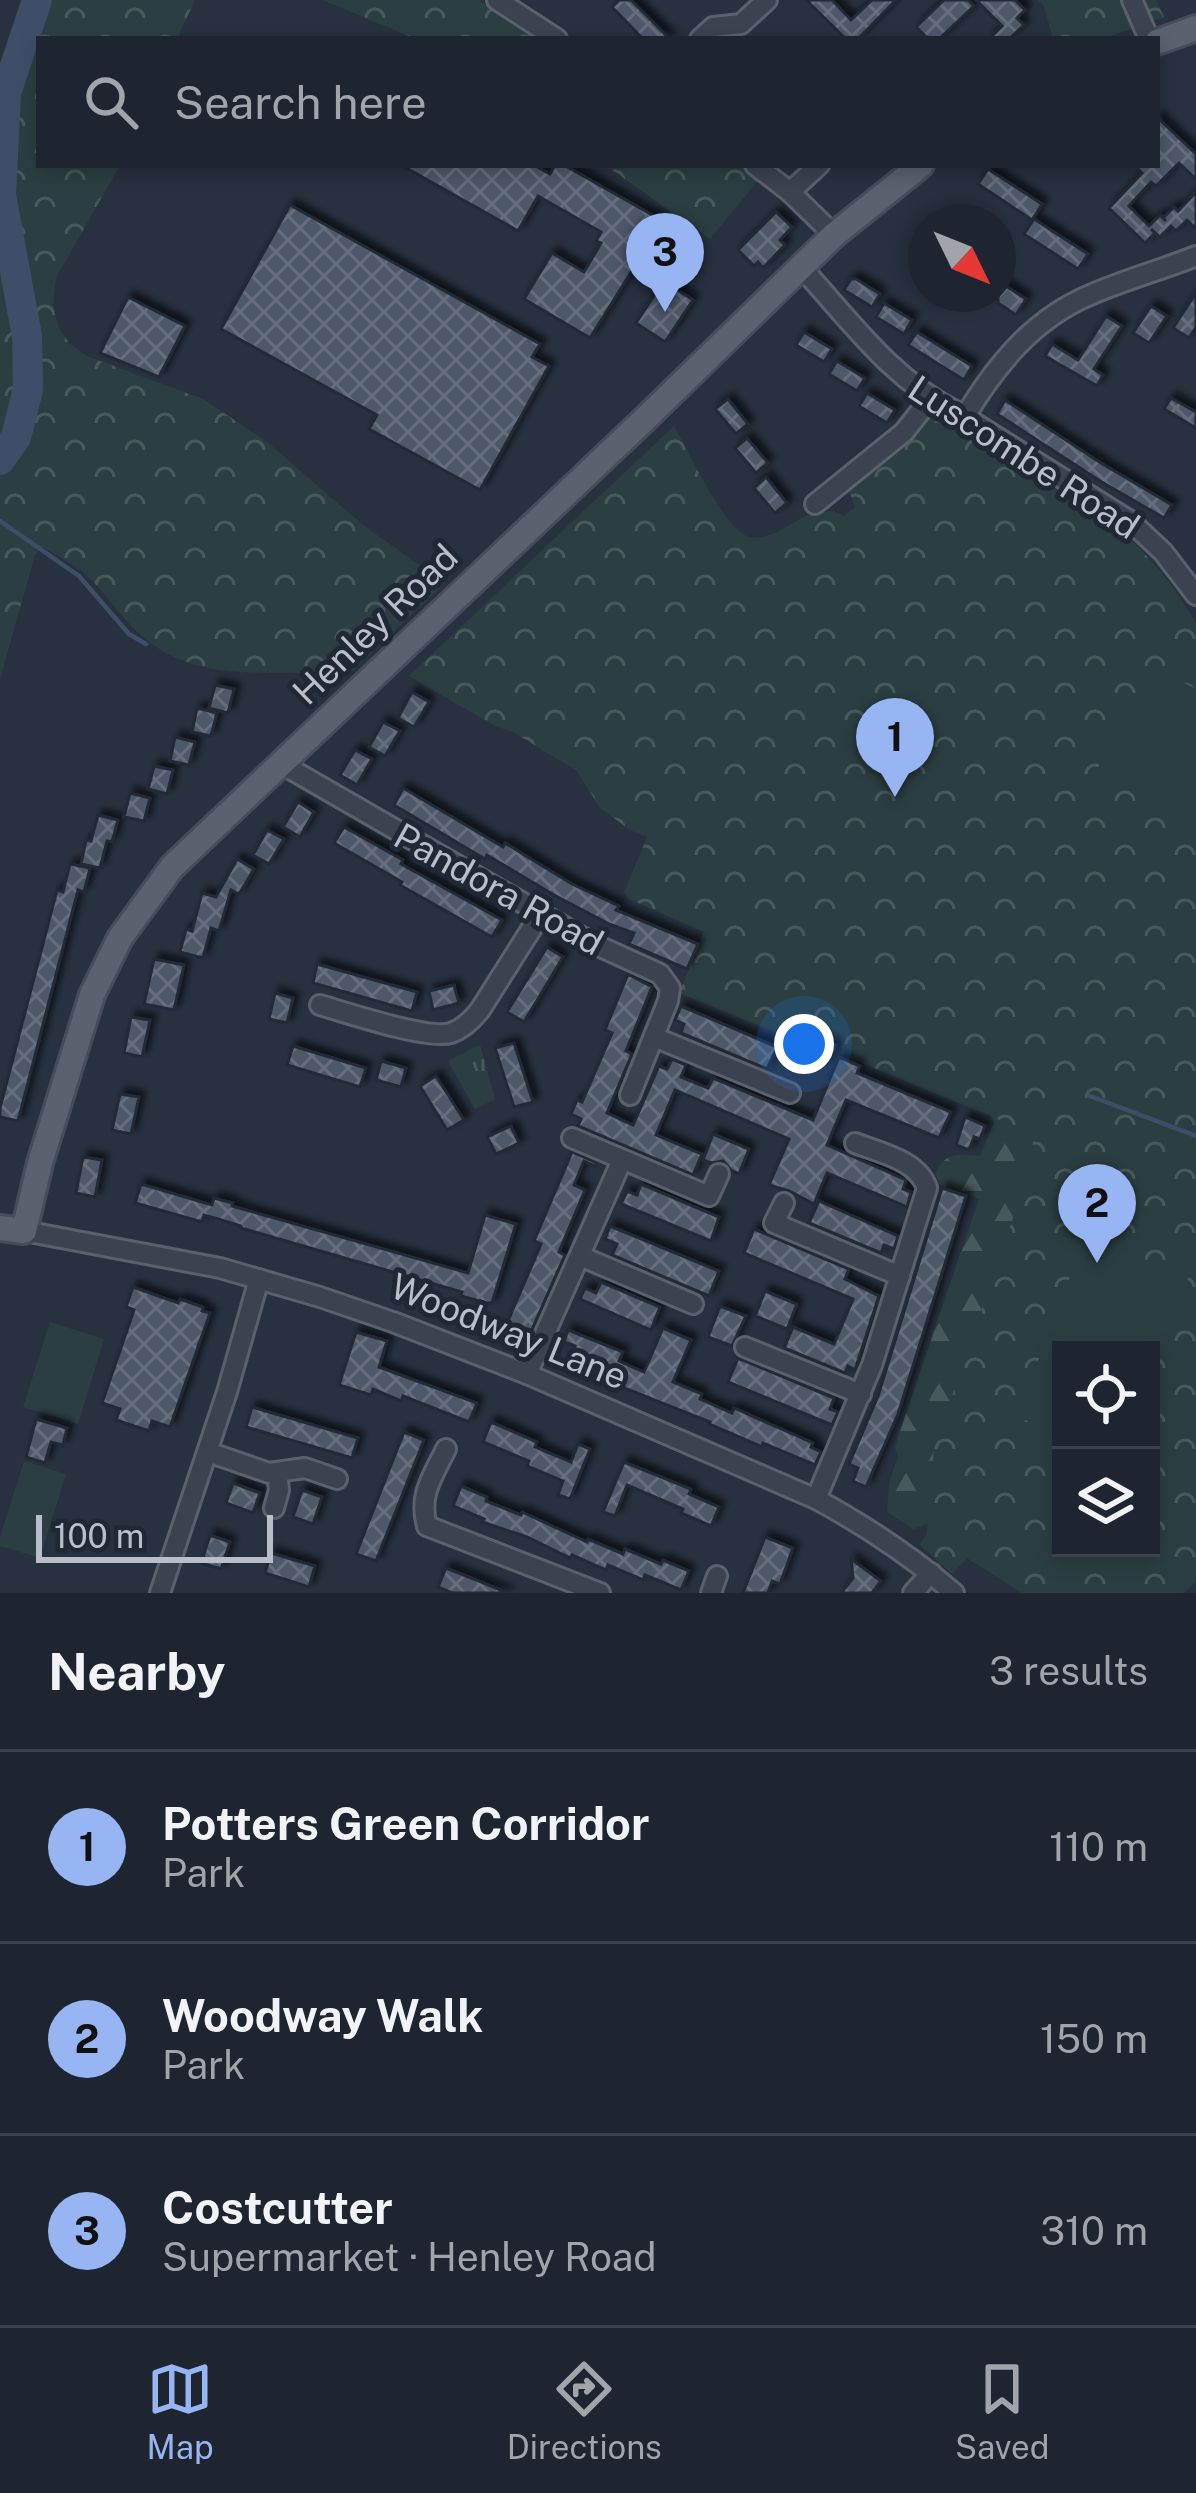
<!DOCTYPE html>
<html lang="en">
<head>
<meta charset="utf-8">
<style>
  body { margin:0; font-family:"Public Sans",sans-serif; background:#262d38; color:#f1f3f6 }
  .controls { position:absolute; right:36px; bottom:36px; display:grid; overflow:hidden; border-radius:0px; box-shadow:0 6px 18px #0003 }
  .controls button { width:108px; height:108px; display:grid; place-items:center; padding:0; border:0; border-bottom:3px solid #3c424c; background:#1e2530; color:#f1f3f6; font:60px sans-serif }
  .compass { position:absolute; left:908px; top:204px; width:108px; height:108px; border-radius:50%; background:#1e2530; box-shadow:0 6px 18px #0003; rotate:133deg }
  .scale { position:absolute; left:36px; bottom:30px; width:237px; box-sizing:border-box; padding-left:12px; border:6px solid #b9bfca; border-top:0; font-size:33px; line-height:42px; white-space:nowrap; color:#b9bfca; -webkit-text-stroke:9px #212835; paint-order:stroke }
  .you { position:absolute; left:804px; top:1044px; width:42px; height:42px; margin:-30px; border:9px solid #fff; border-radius:50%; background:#1a73e8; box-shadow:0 0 0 18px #1a73e833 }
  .badge { display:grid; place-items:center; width:78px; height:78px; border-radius:50%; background:#96b5f2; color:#111; font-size:39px; font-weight:700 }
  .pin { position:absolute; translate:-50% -99px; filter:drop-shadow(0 3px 6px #0008) }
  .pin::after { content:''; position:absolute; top:63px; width:42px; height:36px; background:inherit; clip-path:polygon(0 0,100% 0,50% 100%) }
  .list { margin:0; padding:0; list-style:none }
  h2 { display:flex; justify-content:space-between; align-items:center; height:156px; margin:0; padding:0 48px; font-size:51px }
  h2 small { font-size:39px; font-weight:400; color:#a1a5ab }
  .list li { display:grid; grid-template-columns:78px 1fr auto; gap:36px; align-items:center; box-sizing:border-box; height:192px; padding:0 48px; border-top:3px solid #3c424c }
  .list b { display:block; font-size:45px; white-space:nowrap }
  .list p { margin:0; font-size:39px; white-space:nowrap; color:#a1a5ab }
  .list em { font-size:39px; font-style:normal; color:#a1a5ab }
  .icon { flex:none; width:66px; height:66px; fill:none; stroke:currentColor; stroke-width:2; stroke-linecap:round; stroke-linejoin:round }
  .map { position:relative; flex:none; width:1196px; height:1593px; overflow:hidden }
  .search { position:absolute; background:#1e2530; box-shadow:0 6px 18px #0003; left:36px; right:36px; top:36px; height:132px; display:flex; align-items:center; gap:30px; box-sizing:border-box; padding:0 42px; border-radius:0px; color:#a1a5ab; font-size:45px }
  .sheet { height:732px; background:#1e2530 }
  nav { display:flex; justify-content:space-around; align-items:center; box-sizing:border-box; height:168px; border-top:3px solid #3c424c; background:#1e2530; font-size:33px; color:#a1a5ab }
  nav a { display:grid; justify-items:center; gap:6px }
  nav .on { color:#96b5f2 }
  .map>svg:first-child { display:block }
  .grass { fill:url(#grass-tufts) }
  .forest { fill:url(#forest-firs) }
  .park { fill:url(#park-crowns); fill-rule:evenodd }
  .garden { fill:#2b3f42 }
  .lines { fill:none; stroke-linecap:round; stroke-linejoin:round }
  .stream { stroke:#3f4e68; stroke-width:4.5 }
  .river { stroke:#3f4e68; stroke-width:30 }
  .building { fill:url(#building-cross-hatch); stroke:#232a37; stroke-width:3; filter:url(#shadow) }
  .minor-casing { stroke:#5a616d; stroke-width:24 }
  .major-casing { stroke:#464c59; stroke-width:30 }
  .minor { stroke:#3c4350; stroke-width:18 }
  .major { stroke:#5a6270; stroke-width:24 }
  .labels { text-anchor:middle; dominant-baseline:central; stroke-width:10; stroke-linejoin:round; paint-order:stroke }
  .street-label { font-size:36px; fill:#b9bfca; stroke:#212835 }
</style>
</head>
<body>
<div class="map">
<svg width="1196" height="1593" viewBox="0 0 1196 1593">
  <defs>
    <pattern id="grass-tufts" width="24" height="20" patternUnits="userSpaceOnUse" patternTransform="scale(3)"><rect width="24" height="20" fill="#2b3f42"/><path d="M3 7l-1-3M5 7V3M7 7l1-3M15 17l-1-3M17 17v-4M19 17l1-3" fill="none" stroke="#48595c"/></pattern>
    <pattern id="forest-firs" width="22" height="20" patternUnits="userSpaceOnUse" patternTransform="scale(3)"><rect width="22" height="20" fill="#2b3f42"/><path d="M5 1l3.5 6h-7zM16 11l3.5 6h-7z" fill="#48595c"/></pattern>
    <pattern id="park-crowns" width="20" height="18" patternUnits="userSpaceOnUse" patternTransform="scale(3)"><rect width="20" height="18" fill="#2b3f42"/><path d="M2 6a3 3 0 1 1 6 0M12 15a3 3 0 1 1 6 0" fill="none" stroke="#48595c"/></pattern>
    <pattern id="building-cross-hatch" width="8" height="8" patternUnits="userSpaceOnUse" patternTransform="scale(3)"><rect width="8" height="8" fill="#4e5869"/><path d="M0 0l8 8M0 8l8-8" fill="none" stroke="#656e7d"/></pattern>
    <filter id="shadow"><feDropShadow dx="5.5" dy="-5.5" stdDeviation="3" flood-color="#0009"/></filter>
  </defs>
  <rect width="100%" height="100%" fill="#283140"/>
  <polygon class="grass" points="480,1045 495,1099 475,1109 448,1061"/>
  <path class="forest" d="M1072,1072L936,1511L928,1524L913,1529L887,1512L889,1483L898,1457L895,1446L979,1199L940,1184L935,1173C945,1152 959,1153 980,1156L994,1123L985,1105Z"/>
  <g class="park">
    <path d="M49,0H195L177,39H39V165H120L56,278L53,306L58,326L70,344L87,356L203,399L267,442L364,526L445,583L347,676C283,667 212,685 155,646C125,626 109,595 83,572C71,563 56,555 43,547L35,555L0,679V472L13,458L23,435L37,362L31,307L10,192L17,99Z"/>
    <polygon points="323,0 478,0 540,39 416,39"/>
    <polygon points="1038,0 1156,0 1164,17 1102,39 1053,39 1044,6"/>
    <polygon points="605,165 738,165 759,179 710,239"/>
    <path d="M0,250C13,313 31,383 0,444Z"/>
    <path d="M926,415H933L1106,520C1144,548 1172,582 1196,623V1582L1183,1593H1022L967,1558L952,1574L919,1544L927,1534L934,1448L1028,1175L1034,1134L840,1054L843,1042L809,1029L802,1043L679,993L704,932L629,899L624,893L647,837L630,830L600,808L577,771L513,732L495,726L409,676L674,426C687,449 726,532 749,537C768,542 795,521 811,513L818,515C828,510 834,510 844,516L855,507L849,491L851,483ZM1061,1350H1151V1548H1061Z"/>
  </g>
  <g class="garden">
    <polygon points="1151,666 1196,689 1196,825 1095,773"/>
    <polygon points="1085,1237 1189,1276 1151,1375 1151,1350 1061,1350 1061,1433 1017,1417"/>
    <polygon points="50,1322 104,1339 78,1424 23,1407"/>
    <polygon points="24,1461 66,1474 40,1558 0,1546 0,1537"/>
  </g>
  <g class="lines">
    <g class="stream">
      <polyline points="0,521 79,576 129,634 146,644"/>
      <polyline points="1090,1096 1196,1136"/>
    </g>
    <polyline class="river" points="0,460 16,437 28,389 27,336 1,195 6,93 37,0"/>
  </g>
  <g class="building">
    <polygon points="619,0 631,0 670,39 643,39 612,7"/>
    <polygon points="806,0 832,0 851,20 872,0 896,0 858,39 846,39"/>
    <polygon points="944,0 968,0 974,6 939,39 928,39 916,27"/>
    <polygon points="976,0 1015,0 1025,10 1017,18 1024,25 1009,39 989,39 1002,26"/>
    <polygon points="1157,117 1196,154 1196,179 1179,163 1156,186 1151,182 1129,206 1149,226 1160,215 1166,221 1163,218 1174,207 1178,211 1196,192 1196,229 1187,220 1176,231 1171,226 1160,237 1151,229 1155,233 1145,243 1109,208 1142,173 1134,165 1157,165"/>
    <polygon points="401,165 534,165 550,174 555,165 564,165 663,221 590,338 524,299 552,253 584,272 601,243 596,241 601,232 538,196 518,231"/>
    <polygon points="988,169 1042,204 1032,220 978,184"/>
    <polygon points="290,205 540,344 532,357 549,366 480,490 369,429 377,415 221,329"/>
    <polygon points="776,212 792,227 780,240 785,245 763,268 758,262 754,266 738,250"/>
    <polygon points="1034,219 1088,254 1078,269 1024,234"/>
    <polygon points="851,279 856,279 880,294 872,307 844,290"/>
    <polygon points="664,281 693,300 665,342 636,323"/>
    <polygon points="998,281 1026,299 1016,315 998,303"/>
    <polygon points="1196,293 1196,327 1189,338 1173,328"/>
    <polygon points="128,297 185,326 159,377 100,353"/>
    <polygon points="884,303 912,320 904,334 876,317"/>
    <polygon points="1151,306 1167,316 1149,343 1133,333"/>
    <polygon points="1106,316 1122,326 1094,369 1103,375 1097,386 1045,356 1052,344 1078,360"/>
    <polygon points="804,332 832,349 824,362 796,345"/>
    <polygon points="917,332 972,366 964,380 908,345"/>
    <polygon points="837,361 865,378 857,391 829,374"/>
    <polygon points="867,393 895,410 887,423 859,406"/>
    <polygon points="1171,398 1196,412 1196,428 1164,409"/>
    <polygon points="728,399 748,424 736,434 715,409"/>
    <polygon points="1005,400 1101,463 1172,505 1164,518 1100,481 997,414"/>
    <polygon points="747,438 768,463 756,473 735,448"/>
    <polygon points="766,477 787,503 775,513 754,488"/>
    <polygon points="215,685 234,689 228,713 209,708"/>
    <polygon points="412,692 429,702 414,727 398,718"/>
    <polygon points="197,708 217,713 211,736 192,732"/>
    <polygon points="383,722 400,731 385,756 369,747"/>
    <polygon points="175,737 195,742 189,765 170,761"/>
    <polygon points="355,750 372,759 357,785 340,775"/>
    <polygon points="154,766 173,770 167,794 148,789"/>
    <polygon points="403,788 503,847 505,843 572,884 619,906 616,910 698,944 687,969 629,944 634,933 609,924 554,895 487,855 485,859 394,805"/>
    <polygon points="130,793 150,798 144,821 124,817"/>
    <polygon points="298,802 314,812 300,837 283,827"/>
    <polygon points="98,815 118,820 112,842 107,841 100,868 81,864 86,840 91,841"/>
    <polygon points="344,827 403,860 401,864 502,920 492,937 400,885 402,882 334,843"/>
    <polygon points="267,830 284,839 269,864 253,855"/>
    <polygon points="237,859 254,869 239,894 231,890 219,931 211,928 203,958 180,952 186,929 192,931 202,893 216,897"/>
    <polygon points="70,864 90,868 84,892 78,890 18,1121 0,1117 0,1108 57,890 63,892"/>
    <polygon points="547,947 563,957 524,1022 507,1012"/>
    <polygon points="154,959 184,965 174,1010 144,1004"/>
    <polygon points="317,964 417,992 412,1011 313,983"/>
    <polygon points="628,974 652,987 626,1051 632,1054 607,1113 633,1125 659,1066 667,1069 672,1059 686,1065 681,1077 708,1088 713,1078 813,1120 839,1057 860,1066 857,1073 951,1112 939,1138 846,1100 827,1145 906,1180 903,1189 911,1192 907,1207 827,1173 814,1204 789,1191 769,1185 789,1139 675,1090 656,1135 702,1154 693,1175 578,1126 581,1119 571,1114 577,1100 582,1102 612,1033 605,1030"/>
    <polygon points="454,985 459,1003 433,1010 429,991"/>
    <polygon points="275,993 293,998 287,1023 269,1019"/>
    <polygon points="681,1006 777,1047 767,1069 681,1033 684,1024 675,1020"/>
    <polygon points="131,1017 150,1020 142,1057 124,1053"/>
    <polygon points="815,1037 836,1045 827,1065 807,1057"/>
    <polygon points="514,1043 533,1102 514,1107 495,1048"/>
    <polygon points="293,1046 366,1068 360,1087 287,1065"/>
    <polygon points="381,1061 406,1068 401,1087 376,1080"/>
    <polygon points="436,1076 464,1120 447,1130 420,1086"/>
    <polygon points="120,1094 139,1097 131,1134 112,1130"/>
    <polygon points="965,1117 985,1126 980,1139 974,1137 969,1150 956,1145"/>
    <polygon points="511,1126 519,1143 496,1154 487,1137"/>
    <polygon points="713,1134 749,1149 739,1174 732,1171 723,1161 712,1163 703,1160"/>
    <polygon points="572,1152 597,1163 595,1166 584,1161 574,1185 585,1190 559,1252 565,1255 530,1334 520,1329 515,1343 501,1337 541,1244 534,1241"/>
    <polygon points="83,1157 102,1160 95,1197 76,1193"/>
    <polygon points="141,1184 212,1205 214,1198 233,1203 232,1206 468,1273 485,1215 516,1224 492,1303 487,1303 461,1296 462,1292 241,1228 241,1226 218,1219 204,1215 202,1222 135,1203"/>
    <polygon points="641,1184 719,1217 711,1241 621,1204 627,1191 637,1195"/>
    <polygon points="942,1188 966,1196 898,1414 866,1487 853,1481 858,1468 849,1464 878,1396"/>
    <polygon points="819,1201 898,1236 894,1249 884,1245 881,1253 809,1223"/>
    <polygon points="610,1226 719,1271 709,1296 612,1255 617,1244 605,1239"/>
    <polygon points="754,1229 849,1269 845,1279 879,1296 855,1370 848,1366 845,1373 784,1348 793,1327 834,1344 853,1299 744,1253"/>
    <polygon points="601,1282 660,1307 651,1330 580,1299 585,1288 596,1293"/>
    <polygon points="133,1287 178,1303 180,1299 203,1307 202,1311 210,1313 170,1427 152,1421 149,1431 116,1420 120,1409 102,1403 134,1310 126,1307"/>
    <polygon points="765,1291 797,1304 787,1329 755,1316"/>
    <polygon points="720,1306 746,1316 732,1346 708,1337"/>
    <polygon points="663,1328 691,1340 673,1382 702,1394 700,1399 732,1413 734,1408 813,1443 811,1447 821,1452 815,1465 763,1443 762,1447 709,1424 710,1422 614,1384 616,1377 571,1357 575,1346 564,1342 568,1330 623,1352 619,1361 644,1372"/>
    <polygon points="356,1332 387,1341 379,1367 477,1403 469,1422 403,1396 401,1401 373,1389 371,1395 339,1385"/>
    <polygon points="738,1358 834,1398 830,1409 838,1412 832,1425 728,1382"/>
    <polygon points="252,1407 358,1438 352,1458 246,1427"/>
    <polygon points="36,1419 67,1428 63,1445 51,1442 45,1463 26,1457"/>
    <polygon points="491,1422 537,1442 535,1447 571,1462 578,1444 590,1449 570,1499 558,1495 563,1481 527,1466 529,1461 483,1442"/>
    <polygon points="404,1432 424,1440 376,1561 356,1554"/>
    <polygon points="624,1462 691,1489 689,1494 719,1507 711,1526 681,1513 683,1509 627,1485 615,1516 603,1512"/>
    <polygon points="233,1483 260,1493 253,1513 226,1503"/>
    <polygon points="461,1486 487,1497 486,1501 521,1515 522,1512 587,1542 588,1539 623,1554 625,1549 661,1564 663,1560 689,1571 681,1590 645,1575 643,1580 608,1565 606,1570 572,1555 570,1558 527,1537 482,1522 484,1519 453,1506"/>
    <polygon points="302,1490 322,1497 313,1524 293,1517"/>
    <polygon points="210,1535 230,1542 221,1569 201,1563"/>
    <polygon points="765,1537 793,1548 780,1584 772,1581 768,1593 743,1593"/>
    <polygon points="271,1553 315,1566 309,1587 265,1573"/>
    <polygon points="851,1559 881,1581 872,1593 841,1593 853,1578"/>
    <polygon points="446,1568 474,1579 508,1593 452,1593 438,1587"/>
  </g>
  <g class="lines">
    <defs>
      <g id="minor">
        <polyline points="497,0 557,39"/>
        <polyline points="1132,0 1149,39"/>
        <polyline points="700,39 713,27 741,24 767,0"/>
        <polyline points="755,165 790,192 834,235"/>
        <polyline points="790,192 819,165"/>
        <path d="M801,267C850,320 891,379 957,412L1130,521L1163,552L1196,595"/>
        <path d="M964,418C995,366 1033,319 1090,295C1124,280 1161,270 1196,256"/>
        <polyline points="815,504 904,432 930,399"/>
        <polyline points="280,763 594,944 660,974 670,988 668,1001 630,1095"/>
        <path d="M320,1005C347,1013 428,1040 451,1033C463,1029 472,1020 480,1010L542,912"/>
        <polyline points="654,1037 790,1093"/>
        <polyline points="572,1138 709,1196 719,1174"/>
        <polyline points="784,1203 774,1223 900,1276"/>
        <path d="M24,1231L220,1268L320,1297L393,1322L527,1374L816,1499C866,1526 911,1556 954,1593"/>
        <polyline points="580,1256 693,1304"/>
        <polyline points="745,1347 861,1394"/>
        <polyline points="527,1374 622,1160"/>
        <polyline points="208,1452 269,1473 305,1468 337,1479"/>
        <path d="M816,1499L872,1365L927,1188C918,1160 880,1153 855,1143"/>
        <polyline points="274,1508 279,1490 277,1473"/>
        <polyline points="427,1526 600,1593"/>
        <path d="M427,1526C418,1495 433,1476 446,1449"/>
        <polyline points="160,1593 227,1392 259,1279"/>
        <polyline points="711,1593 717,1576"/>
        <polyline points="913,1593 931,1573"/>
      </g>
      <g id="major">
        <polyline points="1157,42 1196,28"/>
        <polyline points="0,1228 24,1231 40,1163 92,995 120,938 172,867 646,418 834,235 921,165"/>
      </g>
    </defs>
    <use href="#minor" class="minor-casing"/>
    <use href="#major" class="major-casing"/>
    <use href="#minor" class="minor"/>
    <use href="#major" class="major"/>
  </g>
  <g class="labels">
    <g class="street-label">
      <text transform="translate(1024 457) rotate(33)">Luscombe Road</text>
      <text transform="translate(375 624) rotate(-44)">Henley Road</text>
      <text transform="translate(499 889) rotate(29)">Pandora Road</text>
      <text transform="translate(509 1331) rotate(22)">Woodway Lane</text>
    </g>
  </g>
</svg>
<div class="controls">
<button><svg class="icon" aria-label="locate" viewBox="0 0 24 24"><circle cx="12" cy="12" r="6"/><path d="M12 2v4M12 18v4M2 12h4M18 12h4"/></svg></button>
<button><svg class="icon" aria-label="layers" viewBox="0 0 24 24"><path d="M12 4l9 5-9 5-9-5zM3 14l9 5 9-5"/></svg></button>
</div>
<svg class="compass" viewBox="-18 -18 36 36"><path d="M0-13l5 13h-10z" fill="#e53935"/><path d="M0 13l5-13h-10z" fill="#a1a5ab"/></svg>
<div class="scale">100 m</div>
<div class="you"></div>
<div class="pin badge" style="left:895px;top:797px">1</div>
<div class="pin badge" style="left:1097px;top:1263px">2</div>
<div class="pin badge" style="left:665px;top:312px">3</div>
<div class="search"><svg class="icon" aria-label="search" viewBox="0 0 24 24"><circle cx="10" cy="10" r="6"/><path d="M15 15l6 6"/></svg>Search here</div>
</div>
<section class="sheet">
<h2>Nearby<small>3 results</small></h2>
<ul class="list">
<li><span class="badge">1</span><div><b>Potters Green Corridor</b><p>Park</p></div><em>110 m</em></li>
<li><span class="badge">2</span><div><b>Woodway Walk</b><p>Park</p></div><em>150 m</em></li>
<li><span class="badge">3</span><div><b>Costcutter</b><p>Supermarket · Henley Road</p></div><em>310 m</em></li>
</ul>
</section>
<nav>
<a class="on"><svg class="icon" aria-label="map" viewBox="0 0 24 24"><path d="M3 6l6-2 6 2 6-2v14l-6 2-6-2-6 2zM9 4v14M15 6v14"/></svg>Map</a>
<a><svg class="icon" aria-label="directions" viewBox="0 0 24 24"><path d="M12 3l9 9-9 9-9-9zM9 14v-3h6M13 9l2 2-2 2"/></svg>Directions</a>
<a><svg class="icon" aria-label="saved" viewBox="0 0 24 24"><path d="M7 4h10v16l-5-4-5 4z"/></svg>Saved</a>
</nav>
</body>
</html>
